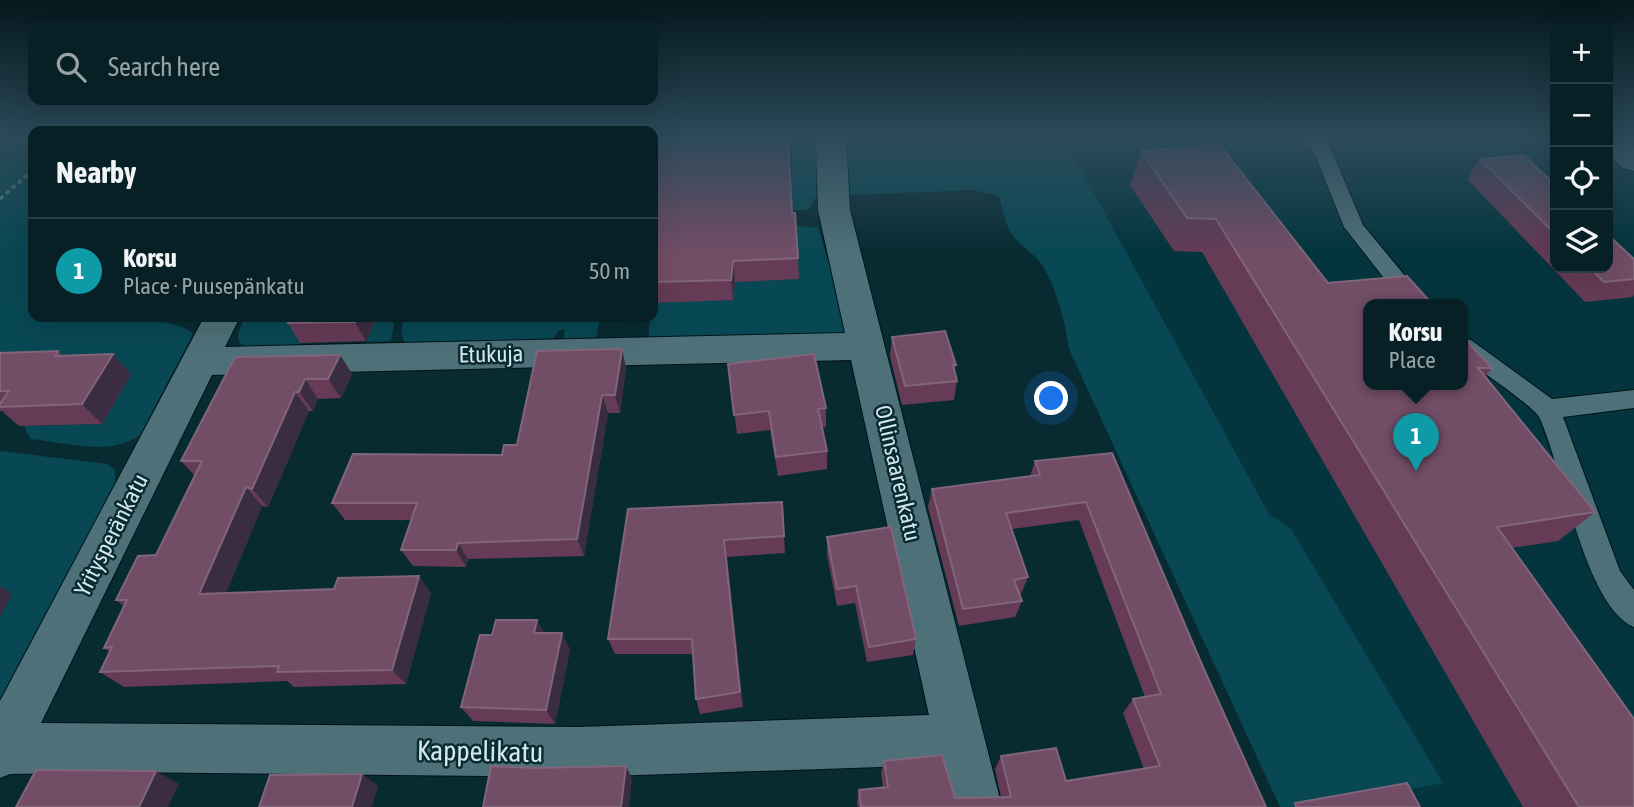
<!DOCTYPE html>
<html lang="en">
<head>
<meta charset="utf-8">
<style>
  body { margin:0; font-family:"Asap Condensed",sans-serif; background:#142d32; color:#f1f3f6 }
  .controls { position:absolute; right:21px; top:21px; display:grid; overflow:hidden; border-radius:14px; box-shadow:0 7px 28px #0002 }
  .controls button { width:63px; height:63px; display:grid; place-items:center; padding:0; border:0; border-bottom:2px solid #273e43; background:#062026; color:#f1f3f6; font:35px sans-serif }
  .you { position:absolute; left:1052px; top:399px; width:24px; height:24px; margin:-18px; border:5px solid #fff; border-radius:50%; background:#1a73e8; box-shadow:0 0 0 10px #1a73e833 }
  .badge { display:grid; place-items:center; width:46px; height:46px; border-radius:50%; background:#f790ce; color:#fff; font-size:23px; font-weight:700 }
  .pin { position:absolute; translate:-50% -58px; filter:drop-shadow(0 2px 4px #0008) }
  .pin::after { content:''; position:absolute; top:37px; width:24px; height:21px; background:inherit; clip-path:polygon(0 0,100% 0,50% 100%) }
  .popup { position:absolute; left:1363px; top:299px; width:105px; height:91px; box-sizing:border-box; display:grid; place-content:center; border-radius:14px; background:#062026; filter:drop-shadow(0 2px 5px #0005); font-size:23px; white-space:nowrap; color:#98a3a7 }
  .popup b { font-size:26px; color:#f1f3f6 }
  .popup::after { content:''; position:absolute; left:50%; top:100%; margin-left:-14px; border:14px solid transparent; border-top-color:#062026 }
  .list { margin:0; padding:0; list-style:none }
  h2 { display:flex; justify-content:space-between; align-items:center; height:91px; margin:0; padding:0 28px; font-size:30px }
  h2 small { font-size:23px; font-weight:400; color:#98a3a7 }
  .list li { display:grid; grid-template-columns:46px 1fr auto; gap:21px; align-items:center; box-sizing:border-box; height:105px; padding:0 28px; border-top:2px solid #273e43 }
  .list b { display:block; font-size:26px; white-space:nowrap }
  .list p { margin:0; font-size:23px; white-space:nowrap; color:#98a3a7 }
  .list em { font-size:23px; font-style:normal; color:#98a3a7 }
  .icon { flex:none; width:38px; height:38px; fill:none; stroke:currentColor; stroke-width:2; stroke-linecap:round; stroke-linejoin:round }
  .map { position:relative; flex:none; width:1634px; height:807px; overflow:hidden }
  .search { position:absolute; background:#062026; box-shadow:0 7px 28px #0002; left:28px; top:28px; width:630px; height:77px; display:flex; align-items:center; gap:18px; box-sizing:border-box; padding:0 24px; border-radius:14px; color:#98a3a7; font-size:26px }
  .panel { position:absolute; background:#062026; box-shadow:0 7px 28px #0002; left:28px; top:126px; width:630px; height:196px; border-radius:14px }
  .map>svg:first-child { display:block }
  .built { fill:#04353e; fill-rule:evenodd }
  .green { fill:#084854 }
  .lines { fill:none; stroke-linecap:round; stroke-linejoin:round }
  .service-casing { stroke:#001318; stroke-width:2 }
  .minor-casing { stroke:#001318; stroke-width:2 }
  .path { stroke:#607c82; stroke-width:3.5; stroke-dasharray:4.5 3.5; stroke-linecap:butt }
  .service { fill:#4e7078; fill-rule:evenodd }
  .minor { fill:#4e7078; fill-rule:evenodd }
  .wall { fill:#653b56 }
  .shaded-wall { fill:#3b2d41 }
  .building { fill:#714d66; stroke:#81657b; stroke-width:2 }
  .labels { text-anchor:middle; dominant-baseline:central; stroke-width:5; stroke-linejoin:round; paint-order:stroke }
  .street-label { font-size:23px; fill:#d4e6eb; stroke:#082b32 }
  .near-street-label { font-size:28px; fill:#d4e6eb; stroke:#082b32 }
</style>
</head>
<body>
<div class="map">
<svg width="1634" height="807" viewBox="0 0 1634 807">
  <rect width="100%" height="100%" fill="#082b32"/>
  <path class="built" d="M1064,138H1555V268H1608V138H1634V807H1281L1394,743ZM1369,305H1463V385H1369Z"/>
  <g class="green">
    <path d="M0,138H33V317C61,317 179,314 193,334L140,435C110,457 64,442 30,439L24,426L102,424L0,373Z"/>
    <path d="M846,138H1064L1269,514L1291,529L1443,783L1320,807H1280L1069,349C1065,320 1057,290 1042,265C1035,254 1022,248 1014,237C1005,226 1003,210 999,196L974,190L847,195Z"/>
    <path d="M798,140L817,145C817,164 824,198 807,210L663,214L660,249L688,248L689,237H709V283L798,279L795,225L818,228L847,322L846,331L818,341L648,343L650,317H653V257L658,236H653V188L773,186L774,179H792V145H777V141Z"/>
    <polygon points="245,317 313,317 299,346 245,347 239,342 238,334"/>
    <polygon points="338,317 392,317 394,325 391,341 366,342 372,328"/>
    <polygon points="405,317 600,317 596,338 569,341 563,339 565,330 559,330 550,342 406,348 401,331"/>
    <polygon points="0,451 107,464 115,470 115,486 0,701"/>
  </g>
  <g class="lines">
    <defs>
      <g id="service">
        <polygon points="1304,138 1323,138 1330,147 1363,225 1429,305 1405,305 1344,227 1314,152"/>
        <path d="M1463,338L1471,340L1552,399L1634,390V408L1563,417L1620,571L1634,590V627C1585,608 1562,464 1539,417C1532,405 1478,369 1463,358Z"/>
      </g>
      <g id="minor">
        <path d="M816,138H846L850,210L1002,807H950L940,765L579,777L119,772L10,774L0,778V701L204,317H240L225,347L845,333L818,210ZM851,360L929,715L579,727L41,723L212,375Z"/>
        <polygon points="1608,138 1623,138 1634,147 1634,171 1623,168 1608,155"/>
      </g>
    </defs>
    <use href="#service" class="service-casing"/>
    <use href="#minor" class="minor-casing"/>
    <polyline class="path" points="0,199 33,170"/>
    <use href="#service" class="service"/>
    <use href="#minor" class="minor"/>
  </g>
  <g class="wall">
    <polygon points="653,138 792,213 798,258 799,279 735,282 733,300 653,303"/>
    <polygon points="1141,151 1328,283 1463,337 1492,368 1485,376 1595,512 1558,541 1512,548 1634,807 1523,807 1202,252 1174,251 1130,185"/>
    <polygon points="1480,159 1555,185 1555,268 1608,268 1634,259 1634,295 1633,297 1585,302 1467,179"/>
    <polygon points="377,317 366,341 300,343 288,323"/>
    <polygon points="892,337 956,365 954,371 957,381 954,400 902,405 890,356"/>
    <polygon points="622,349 626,368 620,413 608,413 584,556 468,559 466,567 413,566 401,550 411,520 345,520 332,503 502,455 517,445"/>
    <polygon points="58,351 63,356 113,354 131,374 102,424 19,426 2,411 0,411 0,353"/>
    <polygon points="340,355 352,374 341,398 318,399 313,411 309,411 268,507 262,506 226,593 431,593 406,684 294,687 287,681 124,687 100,672 110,652 104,648 124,606 116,600 156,555 195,476 181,461"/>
    <polygon points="728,364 826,408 826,427 822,428 827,451 827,469 778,476 770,430 737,434"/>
    <polygon points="1112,453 1203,667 1266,807 858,807 857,802 859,790 883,788 881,773 884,761 955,798 1001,797 995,769 1001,756 1066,781 1144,769 1123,713 1133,699 1145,697 1079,520 1012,529 1028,577 1021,594 1019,595 1022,601 1015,617 959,626 928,507 932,489 1030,476 1035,461"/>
    <polygon points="782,502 785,553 727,557 743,707 700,714 696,699 693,654 615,654 608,639 628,509"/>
    <polygon points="827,537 916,639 913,655 867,662 855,603 837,606 827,555"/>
    <polygon points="537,620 544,633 570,649 555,724 473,721 461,707 492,635"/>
  </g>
  <g class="shaded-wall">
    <polygon points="733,261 735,282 733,300 731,280"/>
    <polygon points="358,317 377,317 366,341 355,322"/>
    <polygon points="622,349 626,368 620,413 615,395"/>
    <polygon points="113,354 131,374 102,424 82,404"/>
    <polygon points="340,355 352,374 341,398 328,379"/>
    <polygon points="305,379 318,399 313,411 299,392"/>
    <polygon points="295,392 309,411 268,507 252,489"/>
    <polygon points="602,395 608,413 584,556 577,539"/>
    <polygon points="246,487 262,506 219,610 199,594"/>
    <polygon points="724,540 727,557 743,707 740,692"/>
    <polygon points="458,543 468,559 466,567 456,550"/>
    <polygon points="419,576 431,593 406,684 392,670"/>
    <polygon points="0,586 12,594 0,616"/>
    <polygon points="537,620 546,636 534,633"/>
    <polygon points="562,633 570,649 555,724 546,710"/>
    <polygon points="626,766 632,779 629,807 621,807"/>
    <polygon points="156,771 179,784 168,807 139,807"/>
    <polygon points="362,774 378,786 372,807 352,807"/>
  </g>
  <g class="building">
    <polygon points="653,138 788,138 792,213 795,213 798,258 733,261 731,280 653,282"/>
    <polygon points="1220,145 1328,283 1407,276 1433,305 1369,305 1369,385 1463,385 1463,337 1492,368 1478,368 1595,512 1497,527 1634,719 1634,807 1579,807 1216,219 1187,218 1141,151"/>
    <polygon points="1524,155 1555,185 1555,234 1480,159"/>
    <polygon points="1608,235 1634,259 1634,279 1604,282 1590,268 1608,268"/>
    <polygon points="291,317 358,317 355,322 288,323"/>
    <polygon points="945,331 956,365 953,365 957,381 905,386 892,337"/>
    <polygon points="622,349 615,395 602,395 577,539 458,543 456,550 401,550 417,503 332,503 353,454 502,455 504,445 517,445 537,351"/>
    <polygon points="58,351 55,356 113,354 82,404 0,407 0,404 9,391 0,391 0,353"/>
    <polygon points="814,354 826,408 818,409 827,451 776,457 769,411 734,415 728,364"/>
    <polygon points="340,355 328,379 305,379 299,392 295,392 252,489 246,487 199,594 334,589 338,578 419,576 392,670 277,672 279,666 100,672 112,647 104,648 127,600 116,600 138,556 156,555 202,461 181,461 235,357"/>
    <polygon points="1112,453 1203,667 1266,807 861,807 859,790 888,787 884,761 942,755 955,798 1011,797 1001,756 1056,748 1066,781 1160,766 1133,699 1161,694 1086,502 1006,513 1028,577 1014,580 1022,601 963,609 932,489 1040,475 1035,461"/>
    <polygon points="782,502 784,536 724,540 740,692 696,699 692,639 608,639 628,509"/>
    <polygon points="891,527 916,639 869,647 856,586 837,589 827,537"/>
    <polygon points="496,620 537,620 534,633 562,633 546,710 461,707 480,635 492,635"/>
    <polygon points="491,766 534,768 626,766 621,807 483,807"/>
    <polygon points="36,770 156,771 139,807 16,807"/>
    <polygon points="362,774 352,807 259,807 270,775"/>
    <polygon points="1407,783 1420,807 1296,807 1295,803"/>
  </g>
  <linearGradient id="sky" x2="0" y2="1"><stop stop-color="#04181c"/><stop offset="0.55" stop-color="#2c4a5a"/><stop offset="1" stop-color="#2c4a5a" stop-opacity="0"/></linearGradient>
  <rect width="1634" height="251" fill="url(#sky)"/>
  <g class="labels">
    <g class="street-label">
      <text transform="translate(491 354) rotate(-1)">Etukuja</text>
      <text transform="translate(898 473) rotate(77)">Ollinsaarenkatu</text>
      <text transform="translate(111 535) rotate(-63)">Yritysperänkatu</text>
    </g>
    <g class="near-street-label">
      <text transform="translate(480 751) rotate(1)">Kappelikatu</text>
    </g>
  </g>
</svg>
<div class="controls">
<button>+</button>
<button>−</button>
<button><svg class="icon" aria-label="locate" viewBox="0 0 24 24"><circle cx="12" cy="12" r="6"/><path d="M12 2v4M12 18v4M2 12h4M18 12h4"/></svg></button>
<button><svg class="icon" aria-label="layers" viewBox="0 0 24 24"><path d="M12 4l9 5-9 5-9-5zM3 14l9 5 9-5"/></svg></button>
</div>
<div class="you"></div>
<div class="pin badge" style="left:1416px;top:471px;background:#0f9aa8">1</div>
<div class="popup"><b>Korsu</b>Place</div>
<div class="search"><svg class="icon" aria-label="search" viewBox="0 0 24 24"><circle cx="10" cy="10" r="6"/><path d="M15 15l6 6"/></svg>Search here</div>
<section class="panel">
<h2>Nearby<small></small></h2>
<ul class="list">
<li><span class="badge" style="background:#0f9aa8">1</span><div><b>Korsu</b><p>Place · Puusepänkatu</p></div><em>50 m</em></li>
</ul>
</section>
</div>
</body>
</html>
